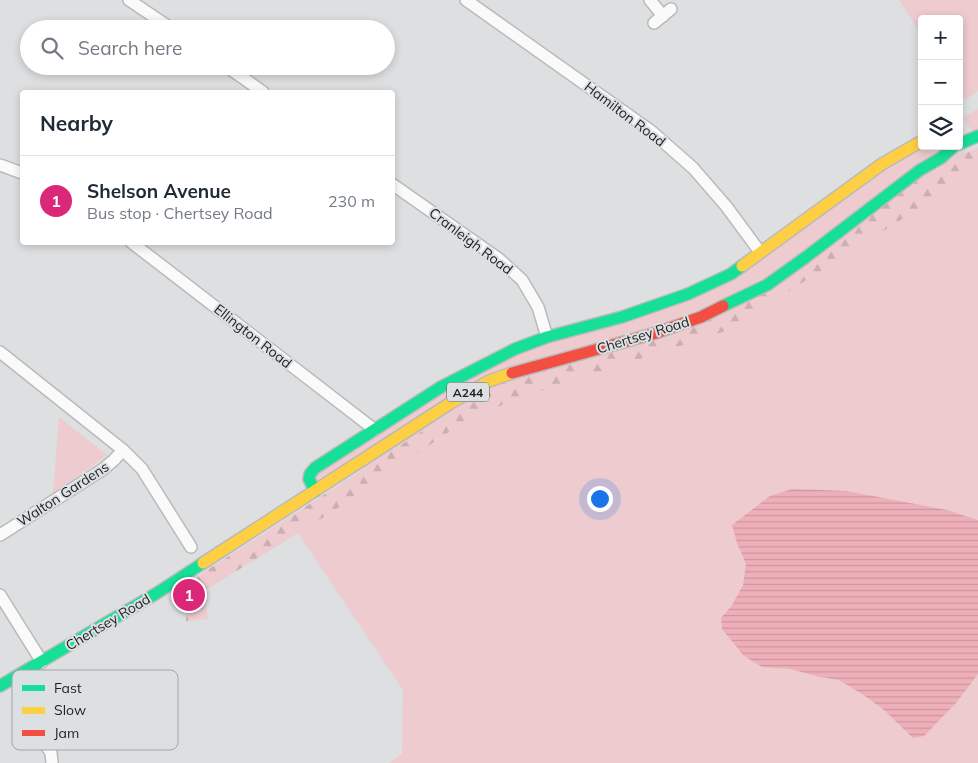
<!DOCTYPE html>
<html lang="en">
<head>
<meta charset="utf-8">
<style>
  body { margin:0; font-family:Mulish,sans-serif; background:#f6f6f7; color:#1f2937 }
  .controls { position:absolute; right:15px; top:15px; display:grid; overflow:hidden; border-radius:5px; box-shadow:0 2px 8px #0003 }
  .controls button { width:45px; height:45px; display:grid; place-items:center; padding:0; border:0; border-bottom:1px solid #e0e1e3; background:#fff; color:#1f2937; font:25px sans-serif }
  .you { position:absolute; left:599px; top:498px; width:18px; height:18px; margin:-12px; border:4px solid #fff; border-radius:50%; background:#1a73e8; box-shadow:0 0 0 8px #1a73e833 }
  .badge { display:grid; place-items:center; width:32px; height:32px; border-radius:50%; background:#db2777; color:#fff; font-size:16px; font-weight:700 }
  .pin { position:absolute; translate:-50% -50%; border:2px solid #fff; box-shadow:0 1px 5px #0006 }
  .list { margin:0; padding:0; list-style:none }
  h2 { display:flex; justify-content:space-between; align-items:center; height:65px; margin:0; padding:0 20px; font-size:21px }
  h2 small { font-size:16px; font-weight:400; color:#747a83 }
  .list li { display:grid; grid-template-columns:32px 1fr auto; gap:15px; align-items:center; box-sizing:border-box; height:90px; padding:0 20px; border-top:1px solid #e0e1e3 }
  .list b { display:block; font-size:19px; white-space:nowrap }
  .list p { margin:0; font-size:16px; white-space:nowrap; color:#747a83 }
  .list em { font-size:16px; font-style:normal; color:#747a83 }
  .icon { flex:none; width:28px; height:28px; fill:none; stroke:currentColor; stroke-width:2; stroke-linecap:round; stroke-linejoin:round }
  .map { position:relative; flex:none; width:978px; height:763px; overflow:hidden }
  .search { position:absolute; background:#fff; box-shadow:0 2px 8px #0003; left:20px; top:20px; width:375px; height:55px; display:flex; align-items:center; gap:12px; box-sizing:border-box; padding:0 18px; border-radius:28px; color:#747a83; font-size:19px }
  .panel { position:absolute; background:#fff; box-shadow:0 2px 8px #0003; left:20px; top:90px; width:375px; height:155px; border-radius:5px }
  .map>svg:first-child { display:block }
  .grass { fill:#eecbcf }
  .forest { fill:url(#forest-firs) }
  .water { fill:url(#water-rules) }
  .lines { fill:none; stroke-linecap:round; stroke-linejoin:round }
  .street-casing { stroke:#b9bbbb; stroke-width:14 }
  .fast-casing { stroke:#b9bbbb; stroke-width:14 }
  .slow-casing { stroke:#b9bbbb; stroke-width:14 }
  .jam-casing { stroke:#b9bbbb; stroke-width:14 }
  .street { stroke:#fafafa; stroke-width:11 }
  .fast { stroke:#16e098; stroke-width:11 }
  .slow { stroke:#ffcf43; stroke-width:11 }
  .jam { stroke:#f24e42; stroke-width:11 }
  .labels { text-anchor:middle; dominant-baseline:central; stroke-width:4; stroke-linejoin:round; paint-order:stroke }
  .shield { fill:#dce0e2; stroke:#56595a; stroke-width:1 }
  .shield-label { font-size:12px; font-weight:bold; fill:#1d1f1f }
  .street-label { font-size:14px; fill:#1d1f1f; stroke:#dce0e2 }
  .key { fill:#dce0e2; stroke:#a3a6a8; stroke-width:1 }
  .key-label { font-size:14px; fill:#1d1f1f }
</style>
</head>
<body>
<div class="map">
<svg width="978" height="763" viewBox="0 0 978 763">
  <defs>
    <pattern id="forest-firs" width="22" height="20" patternUnits="userSpaceOnUse" patternTransform="scale(1.25)"><rect width="22" height="20" fill="#eecbcf"/><path d="M5 1l3.5 6h-7zM16 11l3.5 6h-7z" fill="#ccaeb1"/></pattern>
    <pattern id="water-rules" width="6" height="5" patternUnits="userSpaceOnUse" patternTransform="scale(1.25)"><rect width="6" height="5" fill="#eeafb8"/><path d="M0 2.5h6" fill="none" stroke="#cc969e"/></pattern>
  </defs>
  <rect width="100%" height="100%" fill="#dddfe1"/>
  <g class="grass">
    <polygon points="899,0 978,0 978,91 965,100 959,91 959,19 922,19 922,35"/>
    <polygon points="922,146 954,146 806,257 656,333 315,491 309,474 515,349 688,294"/>
    <path d="M978,171V520L947,510L846,491L737,543C740,549 746,558 746,565C746,586 734,603 721,618L722,629L762,667L790,669L820,677L839,680L862,694L884,710L913,738L956,703L978,674V763H389L402,754L403,690L298,533L332,512L453,429L508,402L726,331Z"/>
    <polygon points="59,417 107,455 53,495"/>
  </g>
  <g class="forest">
    <polygon points="978,109 978,137 962,118"/>
    <polygon points="978,148 978,171 726,331 508,402 453,429 332,512 204,591 208,619 186,621 187,592 190,581 491,387 689,327 938,165 967,152"/>
  </g>
  <polygon class="water" points="792,489 847,491 947,510 978,520 978,674 956,703 924,736 913,738 884,710 862,694 839,680 820,677 790,669 762,667 744,656 722,629 721,618 732,605 743,585 746,564 737,543 732,525 770,496"/>
  <g class="lines">
    <defs>
      <g id="street">
        <polyline points="129,0 172,29"/>
        <polyline points="466,0 651,131 693,168 726,206 760,252"/>
        <polyline points="650,0 663,16"/>
        <polyline points="654,23 671,9"/>
        <polyline points="226,66 263,92"/>
        <polyline points="0,165 22,173"/>
        <polyline points="392,184 499,259 522,280 538,307 547,337"/>
        <polyline points="131,242 375,430"/>
        <polyline points="0,352 123,450 142,469 191,547"/>
        <polyline points="0,535 102,470 114,460 123,450"/>
        <polyline points="0,595 42,662"/>
        <polyline points="52,763 51,753 46,745 66,732"/>
      </g>
      <g id="fast">
        <polyline points="959,144 978,136"/>
        <polyline points="723,306 767,285 806,257 920,170 941,158 954,146"/>
        <polyline points="315,491 309,479 310,474 315,468 441,387 515,349 547,337 622,317 688,294 731,274 742,266"/>
        <polyline points="0,686 157,593 203,563"/>
      </g>
      <g id="slow">
        <polyline points="742,266 882,164 922,141"/>
        <polyline points="203,563 449,404 489,381 512,373"/>
      </g>
      <polyline id="jam" points="512,373 656,333 701,317 723,306"/>
    </defs>
    <use href="#street" class="street-casing"/>
    <use href="#fast" class="fast-casing"/>
    <use href="#slow" class="slow-casing"/>
    <use href="#jam" class="jam-casing"/>
    <use href="#street" class="street"/>
    <use href="#fast" class="fast"/>
    <use href="#slow" class="slow"/>
    <use href="#jam" class="jam"/>
  </g>
  <g class="labels">
    <rect class="shield" x="447" y="382.5" width="42" height="19" rx="4"/>
    <g class="shield-label">
      <text x="468" y="392">A244</text>
    </g>
    <g class="street-label">
      <text transform="translate(625 114) rotate(37)">Hamilton Road</text>
      <text transform="translate(471 241) rotate(37)">Cranleigh Road</text>
      <text transform="translate(643 335) rotate(-17)">Chertsey Road</text>
      <text transform="translate(253 336) rotate(38)">Ellington Road</text>
      <text transform="translate(63 494) rotate(-33)">Walton Gardens</text>
      <text transform="translate(108 622) rotate(-31)">Chertsey Road</text>
    </g>
  </g>
  <rect x="12" y="670" width="166" height="80" rx="8" class="key"/>
  <rect x="22" y="685" width="23" height="6" fill="#16e098"/>
  <rect x="22" y="707" width="23" height="7" fill="#ffcf43"/>
  <rect x="22" y="730" width="23" height="6" fill="#f24e42"/>
  <g class="key-label">
    <text x="54" y="693">Fast</text>
    <text x="54" y="715">Slow</text>
    <text x="54" y="738">Jam</text>
  </g>
</svg>
<div class="controls">
<button>+</button>
<button>−</button>
<button><svg class="icon" aria-label="layers" viewBox="0 0 24 24"><path d="M12 4l9 5-9 5-9-5zM3 14l9 5 9-5"/></svg></button>
</div>
<div class="you"></div>
<div class="pin badge" style="left:189px;top:595px">1</div>
<div class="search"><svg class="icon" aria-label="search" viewBox="0 0 24 24"><circle cx="10" cy="10" r="6"/><path d="M15 15l6 6"/></svg>Search here</div>
<section class="panel">
<h2>Nearby<small></small></h2>
<ul class="list">
<li><span class="badge">1</span><div><b>Shelson Avenue</b><p>Bus stop · Chertsey Road</p></div><em>230 m</em></li>
</ul>
</section>
</div>
</body>
</html>
